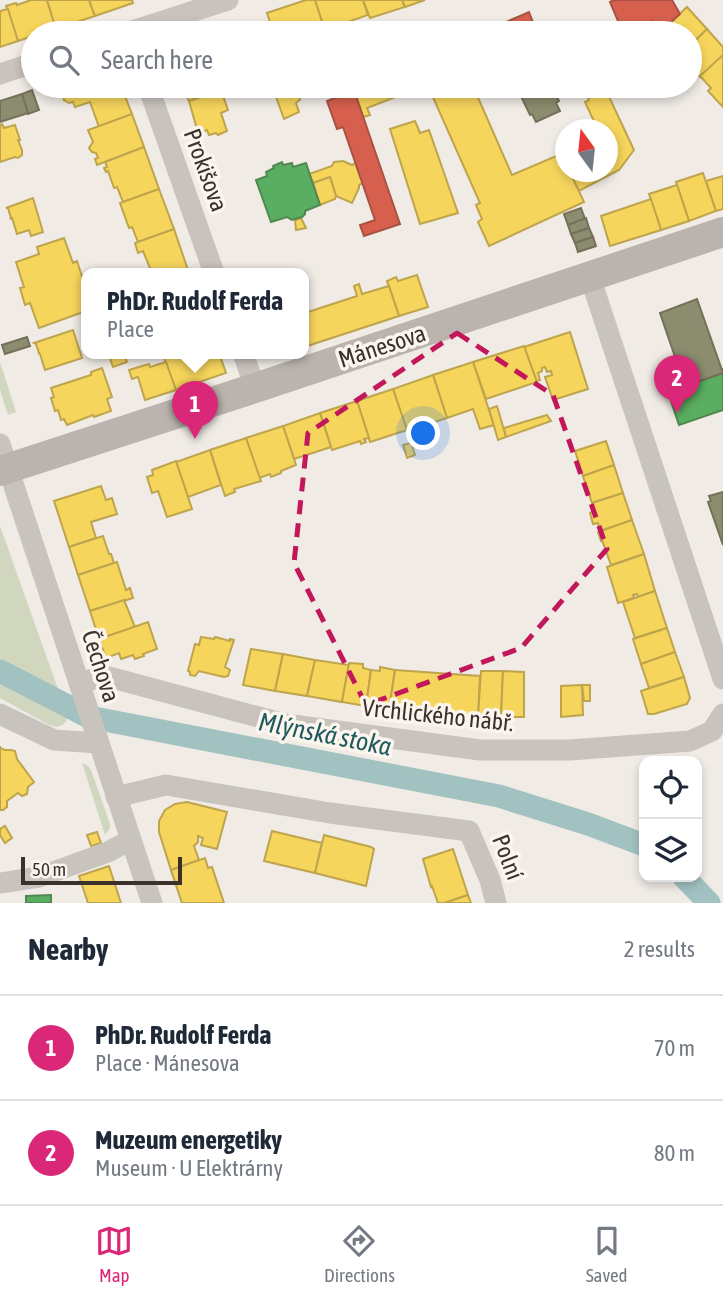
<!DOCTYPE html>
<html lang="en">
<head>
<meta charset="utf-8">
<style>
  body { margin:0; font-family:"Asap Condensed",sans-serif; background:#f6f6f7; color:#1f2937 }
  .controls { position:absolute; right:21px; bottom:21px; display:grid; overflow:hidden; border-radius:14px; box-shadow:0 4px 10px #0003 }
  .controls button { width:63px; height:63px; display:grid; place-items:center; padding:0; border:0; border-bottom:2px solid #e0e1e3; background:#fff; color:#1f2937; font:35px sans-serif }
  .compass { position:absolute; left:555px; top:119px; width:63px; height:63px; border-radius:50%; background:#fff; box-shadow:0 4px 10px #0003; rotate:345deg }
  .scale { position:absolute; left:21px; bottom:18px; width:161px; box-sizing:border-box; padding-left:7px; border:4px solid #3b302b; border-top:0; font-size:19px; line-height:24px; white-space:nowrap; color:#3b302b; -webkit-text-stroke:5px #fbf5ee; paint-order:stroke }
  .you { position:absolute; left:424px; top:434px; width:24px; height:24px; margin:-18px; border:5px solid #fff; border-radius:50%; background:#1a73e8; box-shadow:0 0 0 10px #1a73e833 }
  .badge { display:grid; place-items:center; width:46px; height:46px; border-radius:50%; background:#db2777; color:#fff; font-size:23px; font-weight:700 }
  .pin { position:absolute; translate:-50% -58px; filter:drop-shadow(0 2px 4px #0008) }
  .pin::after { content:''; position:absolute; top:37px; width:24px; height:21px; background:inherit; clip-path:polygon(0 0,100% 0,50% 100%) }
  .popup { position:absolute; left:81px; top:268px; width:228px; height:91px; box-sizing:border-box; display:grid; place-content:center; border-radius:14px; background:#fff; filter:drop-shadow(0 2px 5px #0005); font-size:23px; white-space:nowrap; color:#747a83 }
  .popup b { font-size:26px; color:#1f2937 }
  .popup::after { content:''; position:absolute; left:50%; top:100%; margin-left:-14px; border:14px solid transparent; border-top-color:#fff }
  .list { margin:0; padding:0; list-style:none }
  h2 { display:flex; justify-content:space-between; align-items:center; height:91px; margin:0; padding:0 28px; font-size:30px }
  h2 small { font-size:23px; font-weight:400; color:#747a83 }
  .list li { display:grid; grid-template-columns:46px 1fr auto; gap:21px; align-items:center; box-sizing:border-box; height:105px; padding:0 28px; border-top:2px solid #e0e1e3 }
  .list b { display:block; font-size:26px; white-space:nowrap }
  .list p { margin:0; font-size:23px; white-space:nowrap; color:#747a83 }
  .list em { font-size:23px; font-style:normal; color:#747a83 }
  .icon { flex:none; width:38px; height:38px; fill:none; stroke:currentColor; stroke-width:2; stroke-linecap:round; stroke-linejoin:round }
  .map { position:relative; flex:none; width:723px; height:903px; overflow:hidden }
  .search { position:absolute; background:#fff; box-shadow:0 4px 10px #0003; left:21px; right:21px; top:21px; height:77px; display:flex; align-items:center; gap:18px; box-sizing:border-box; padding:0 24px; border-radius:38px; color:#747a83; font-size:26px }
  .sheet { height:301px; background:#fff }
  nav { display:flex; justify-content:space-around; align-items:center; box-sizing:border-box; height:98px; border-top:2px solid #e0e1e3; background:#fff; font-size:19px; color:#747a83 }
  nav a { display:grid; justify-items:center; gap:4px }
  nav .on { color:#db2777 }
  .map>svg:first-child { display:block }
  .green { fill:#d1d6bf }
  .homes { fill:#f6d55c; stroke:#bea44d; stroke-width:2 }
  .shops { fill:#d6604d; stroke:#a85243; stroke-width:2 }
  .public { fill:#5aae61; stroke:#518851; stroke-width:2 }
  .industry { fill:#8c8c6e; stroke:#74705a; stroke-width:2 }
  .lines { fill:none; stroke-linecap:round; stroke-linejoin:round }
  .canal { stroke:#a1c2c1; stroke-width:23 }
  .minor { stroke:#c9c3be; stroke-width:21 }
  .secondary { stroke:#bab3ae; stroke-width:30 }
  .marked { fill:none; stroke:#c2185b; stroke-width:5; stroke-dasharray:14 9; stroke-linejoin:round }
  .labels { text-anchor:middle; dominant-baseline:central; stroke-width:7; stroke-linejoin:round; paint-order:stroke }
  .street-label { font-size:24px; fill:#3b302b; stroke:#fbf5ee }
  .water-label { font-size:26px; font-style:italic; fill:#1f5a5e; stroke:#fbf5ee }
</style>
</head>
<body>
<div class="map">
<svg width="723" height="903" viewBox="0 0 723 903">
  <rect width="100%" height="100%" fill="#f0ebe5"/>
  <g class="green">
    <polygon points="0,362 16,412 8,415 0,390"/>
    <polygon points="0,526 68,717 64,724 57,727 49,725 0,698"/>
    <polygon points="82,763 88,766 91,770 110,824 110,828 105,835"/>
  </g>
  <g class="homes">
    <polygon points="31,0 47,0 56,29 42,33 33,33 33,36 18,41 6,6 16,3 17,5"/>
    <polygon points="47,0 89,0 95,16 56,29"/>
    <polygon points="89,0 132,0 133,3 95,16"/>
    <polygon points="306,0 315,0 326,33 271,33 269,30 272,28 267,13"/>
    <polygon points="315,0 363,0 368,15 325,30"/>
    <polygon points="363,0 402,0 405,7 370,18"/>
    <polygon points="402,0 425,0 405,7"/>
    <polygon points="687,7 707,29 690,46 690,33 663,33 661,31"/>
    <polygon points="8,9 18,41 0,47 0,11"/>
    <polygon points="707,29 723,47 723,55 700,77 690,65 690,46"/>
    <polygon points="723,55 723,107 708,91 711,88 700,76"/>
    <polygon points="78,86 121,86 132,114 99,127 90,102 75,107 73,102 69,103 64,100 63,96 65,91"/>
    <polygon points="182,86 223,86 224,89 189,101"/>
    <polygon points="272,86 290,86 292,92 297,92 300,100 296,103 299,112 284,119"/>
    <polygon points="364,86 424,86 367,108 370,115 363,117 354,90"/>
    <polygon points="428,86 473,86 512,175 561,154 566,163 566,172 570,172 584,202 489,246 478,222 482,219 476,205 480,203"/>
    <polygon points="583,86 604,86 634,150 619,170 579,191 570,172 608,172 608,130 598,130 585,102 589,100"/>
    <polygon points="221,90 228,110 221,113 227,131 218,135 216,133 209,135 207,130 198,133 189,101"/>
    <polygon points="132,114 144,147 97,165 95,159 98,158 96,153 92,152 89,148 93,142 88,130"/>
    <polygon points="415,121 420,133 429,130 458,213 420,224 390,129"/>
    <polygon points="2,124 4,128 15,125 20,140 18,140 22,150 22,155 18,158 15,157 0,162 0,125"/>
    <polygon points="144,147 159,189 123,202 117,187 114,188 108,171 106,172 104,168 107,167 105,162"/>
    <polygon points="343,161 352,165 355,163 363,183 359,185 359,188 352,203 336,196 330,177 313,183 309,174 332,166 334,162"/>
    <polygon points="703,173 716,211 689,221 676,182"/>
    <polygon points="723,176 723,209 716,211 706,181"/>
    <polygon points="330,177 336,196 335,199 320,205 313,183"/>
    <polygon points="677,185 689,221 661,230 649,194"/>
    <polygon points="159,189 174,229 138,242 132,227 129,228 120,203"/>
    <polygon points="33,198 43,232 31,236 29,230 17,234 12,218 10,219 11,218 8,208 6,208"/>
    <polygon points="651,199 661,230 610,246 601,216"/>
    <polygon points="301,218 306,228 296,230 295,220"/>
    <polygon points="174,229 188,270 179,273 152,273 143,251 138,253 135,243"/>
    <polygon points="64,238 73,263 77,261 86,289 86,311 39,328 30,303 25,305 20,288 24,287 16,262 39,254 37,247"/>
    <polygon points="417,275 428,307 399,316 387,281 396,277 398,281"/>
    <polygon points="359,284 362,294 389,286 399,316 304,347 304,307 305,313 357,296 354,286"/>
    <polygon points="73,330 82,358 45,370 40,354 38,353 39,353 36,344 34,343"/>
    <polygon points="570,332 588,389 553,400 545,377 552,375 551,371 547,372 545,367 542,368 542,371 538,373 540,380 536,381 524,347"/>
    <polygon points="524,346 537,382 486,399 473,362"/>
    <polygon points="108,353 123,353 127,362 113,367"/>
    <polygon points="162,353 219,353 226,373 176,390"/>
    <polygon points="166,362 176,390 145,400 138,377 132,379 129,370 149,364 150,367"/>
    <polygon points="473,362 494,425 480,429 473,409 447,418 433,375"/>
    <polygon points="102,368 112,397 107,399 111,411 94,417 93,415 67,425 64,419 61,420 58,410 55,411 51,398 54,397 51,388 91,375 91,372"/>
    <polygon points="433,375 447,418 434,422 433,427 423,431 420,427 407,431 393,389"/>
    <polygon points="393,389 407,430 370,442 357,401"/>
    <polygon points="357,401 369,438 364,439 366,442 361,444 360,441 332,450 320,413"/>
    <polygon points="497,406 506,437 498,440 489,409"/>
    <polygon points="320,413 331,447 294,459 283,426"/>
    <polygon points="547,415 551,421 506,437 504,428"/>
    <polygon points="283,426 296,465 281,471 281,473 271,477 270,474 259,478 246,438"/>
    <polygon points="246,438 261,481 234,489 235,492 225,496 210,450"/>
    <polygon points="606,441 614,465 583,476 575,451"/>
    <polygon points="411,443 415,455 407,458 403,445"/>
    <polygon points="210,450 221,485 188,497 176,462"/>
    <polygon points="176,461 192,509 167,517 158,491 152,493 147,477 153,475 152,470"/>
    <polygon points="614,465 623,493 592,503 583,476"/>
    <polygon points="101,486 106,500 112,498 117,514 91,522 96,538 69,547 54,501"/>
    <polygon points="623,493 632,520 600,531 598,523 593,524 590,513 594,511 592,503"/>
    <polygon points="632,520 644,554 611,565 602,540 601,541 598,532"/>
    <polygon points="103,536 109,554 111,554 114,563 78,575 69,547"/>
    <polygon points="644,554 655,591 638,597 637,594 633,595 634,598 618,603 607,567"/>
    <polygon points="117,562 126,590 130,588 133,598 90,611 78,575"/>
    <polygon points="655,591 667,628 635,638 623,602"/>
    <polygon points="124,600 135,627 99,639 90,611"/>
    <polygon points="148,622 157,649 143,654 144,656 135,659 133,655 121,659 119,653 106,658 99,639"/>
    <polygon points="667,628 675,652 641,664 633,639"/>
    <polygon points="201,637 214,639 215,637 230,641 230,639 234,640 225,667 230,670 228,676 224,677 199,671 195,676 190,675 190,672 188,671 195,644 199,645"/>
    <polygon points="251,649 283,654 275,691 243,685"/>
    <polygon points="675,652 684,677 649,688 641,664"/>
    <polygon points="283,654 315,660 307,696 275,691"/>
    <polygon points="315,660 349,665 342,702 307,696"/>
    <polygon points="349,663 363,664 363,668 371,670 366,706 342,702"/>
    <polygon points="380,667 395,670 389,710 366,706 371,670 380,671"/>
    <polygon points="395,670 480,676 478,717 389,710"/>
    <polygon points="481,671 503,671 501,717 478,717"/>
    <polygon points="503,671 524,672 524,717 501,717"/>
    <polygon points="684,677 690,698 687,704 654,714 648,714 641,691"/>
    <polygon points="582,685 590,685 590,701 584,701"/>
    <polygon points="582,685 583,715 561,717 561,686"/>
    <polygon points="0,746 0,748 5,750 11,750 15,751 17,759 34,782 28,787 27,794 22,796 18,793 7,801 7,807 3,810 0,810"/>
    <polygon points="187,802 227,812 217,849 201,845 203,838 198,836 198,842 194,846 199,860 171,870 159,832 159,821 165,810 175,804"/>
    <polygon points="5,826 12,838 5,843 0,835 0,829"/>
    <polygon points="272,831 322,843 315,873 264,861"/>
    <polygon points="97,832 101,843 91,846 87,835"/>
    <polygon points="324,835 371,847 374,849 366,886 315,873"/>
    <polygon points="453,849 468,895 444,903 438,903 432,886 431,887 423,859"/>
    <polygon points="205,858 208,868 212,867 224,903 182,903 171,870"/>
    <polygon points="109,866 121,903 88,903 79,876"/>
    <polygon points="468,895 471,903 445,903"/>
  </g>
  <g class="shops">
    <polygon points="614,0 672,0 680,14 661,31 652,21 623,33 610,2"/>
    <polygon points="529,12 537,33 481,33"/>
    <polygon points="354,90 400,224 364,236 360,225 375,220 343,127 337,129 327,101"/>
  </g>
  <g class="public">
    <polygon points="282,162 283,165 292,163 293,167 306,163 320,205 305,211 305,214 302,217 292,220 287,217 271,222 256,180 267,176 266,172 274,168 273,166"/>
    <polygon points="721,369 723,369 723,410 679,425 668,392 723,373"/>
    <polygon points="51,895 51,903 26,903 26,896"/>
  </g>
  <g class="industry">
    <polygon points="516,86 552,86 559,101 556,103 560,111 536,122 532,114 530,115"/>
    <polygon points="32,90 39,110 28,114 22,94"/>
    <polygon points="22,94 28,113 0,122 0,101"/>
    <polygon points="581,208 585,219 568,225 564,214"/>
    <polygon points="586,218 589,228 571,234 568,225"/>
    <polygon points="589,228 593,237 575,243 571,234"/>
    <polygon points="593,237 596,246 578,252 575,243"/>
    <polygon points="697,299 723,373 685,386 660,313"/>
    <polygon points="27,337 30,346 5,354 2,345"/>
    <polygon points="723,492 723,545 708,502 711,501 709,496"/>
  </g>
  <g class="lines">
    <g class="canal">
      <polyline points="0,671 89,717 499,796 588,824 644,845"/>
      <polyline points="684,877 709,903"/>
    </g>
    <g class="minor">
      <polyline points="126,33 228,0"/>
      <polyline points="0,74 33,63"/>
      <polyline points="148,86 214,273"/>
      <polyline points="590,277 723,679"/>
      <polyline points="243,353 255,388"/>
      <polyline points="0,444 152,903"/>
      <polyline points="79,683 105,676 285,724 480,750 570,750 690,741 712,731 723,714"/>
      <polyline points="0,714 54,740 98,743"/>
      <polyline points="116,797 166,785 330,813 469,831 490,880 496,903"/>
      <polyline points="0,883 39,877 108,852 130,840"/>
    </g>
    <polyline class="secondary" points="0,471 255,388 723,232"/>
  </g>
  <path class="marked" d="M457,333L553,395L607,549L521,648L366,705L294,563L308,433Z"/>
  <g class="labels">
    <g class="street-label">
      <text transform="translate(206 170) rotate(70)">Prokišova</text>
      <text transform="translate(382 346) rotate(-18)">Mánesova</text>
      <text transform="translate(101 666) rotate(72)">Čechova</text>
      <text transform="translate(438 715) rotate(6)">Vrchlického nábř.</text>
      <text transform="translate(508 857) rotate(69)">Polní</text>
    </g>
    <g class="water-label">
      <text transform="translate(325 734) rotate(11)">Mlýnská stoka</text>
    </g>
  </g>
</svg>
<div class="controls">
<button><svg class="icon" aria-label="locate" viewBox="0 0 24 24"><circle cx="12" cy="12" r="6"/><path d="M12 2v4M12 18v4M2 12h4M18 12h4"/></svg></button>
<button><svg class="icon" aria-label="layers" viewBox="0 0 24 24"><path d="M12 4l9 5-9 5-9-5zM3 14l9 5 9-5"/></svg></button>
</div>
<svg class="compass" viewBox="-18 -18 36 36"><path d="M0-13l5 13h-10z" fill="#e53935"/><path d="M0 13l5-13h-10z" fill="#747a83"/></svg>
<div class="scale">50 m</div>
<div class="you"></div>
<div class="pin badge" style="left:195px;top:439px">1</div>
<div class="popup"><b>PhDr. Rudolf Ferda</b>Place</div>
<div class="pin badge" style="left:677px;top:413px">2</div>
<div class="search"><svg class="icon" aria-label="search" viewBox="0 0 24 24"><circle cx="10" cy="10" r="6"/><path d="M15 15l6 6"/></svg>Search here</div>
</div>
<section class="sheet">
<h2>Nearby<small>2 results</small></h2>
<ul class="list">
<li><span class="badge">1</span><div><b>PhDr. Rudolf Ferda</b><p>Place · Mánesova</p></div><em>70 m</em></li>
<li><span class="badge">2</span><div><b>Muzeum energetiky</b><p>Museum · U Elektrárny</p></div><em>80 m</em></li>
</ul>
</section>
<nav>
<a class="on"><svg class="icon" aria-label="map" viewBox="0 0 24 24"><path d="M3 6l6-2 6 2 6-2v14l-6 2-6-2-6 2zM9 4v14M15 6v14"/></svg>Map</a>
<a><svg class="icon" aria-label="directions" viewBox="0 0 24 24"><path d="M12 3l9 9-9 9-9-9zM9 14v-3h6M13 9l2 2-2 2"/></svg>Directions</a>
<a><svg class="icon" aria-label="saved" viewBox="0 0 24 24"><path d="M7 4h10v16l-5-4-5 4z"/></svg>Saved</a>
</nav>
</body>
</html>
